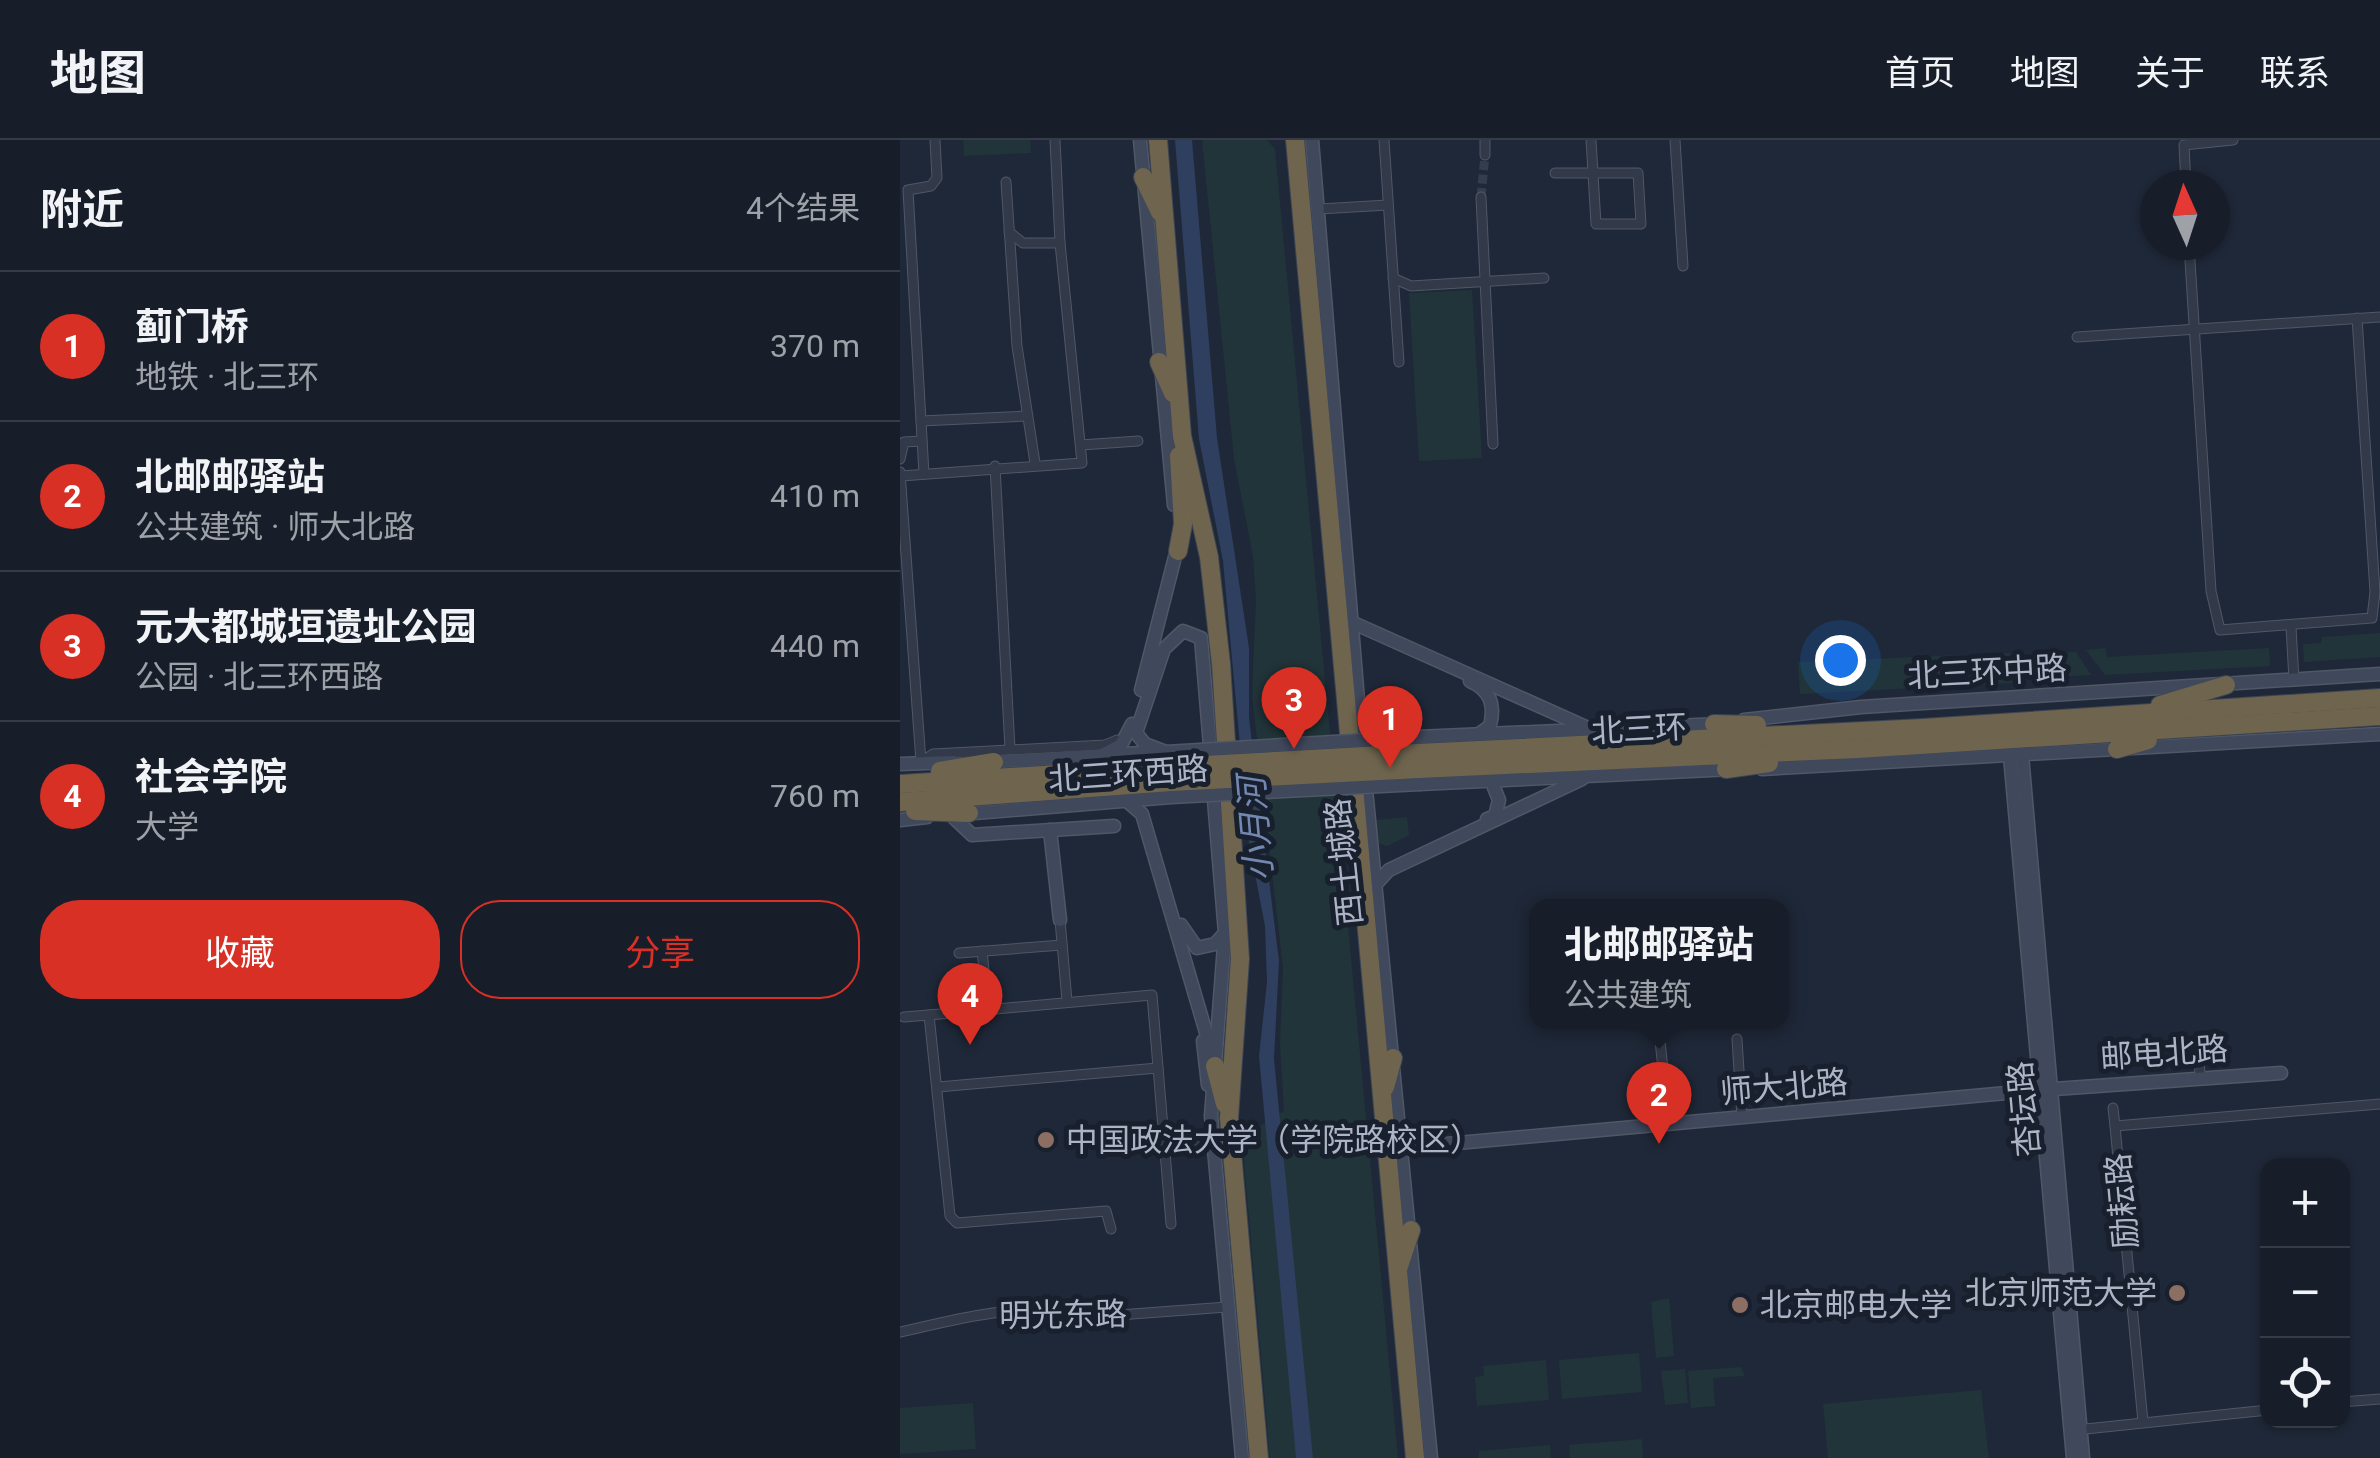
<!DOCTYPE html>
<html lang="zh">
<head>
<meta charset="utf-8">
<style>
  body { margin:0; font-family:Roboto,"Noto Sans SC",sans-serif; background:#202732; color:#f1f3f6 }
  .controls { position:absolute; right:30px; bottom:30px; display:grid; overflow:hidden; border-radius:20px; box-shadow:0 2px 8px #0004 }
  .controls button { width:90px; height:90px; display:grid; place-items:center; padding:0; border:0; border-bottom:2px solid #363c47; background:#171e2a; color:#f1f3f6; font:50px sans-serif }
  .compass { position:absolute; left:1240px; top:30px; width:90px; height:90px; border-radius:50%; background:#171e2a; box-shadow:0 2px 8px #0004; rotate:357deg }
  .you { position:absolute; left:940px; top:520px; width:35px; height:35px; margin:-25px; border:8px solid #fff; border-radius:50%; background:#1a73e8; box-shadow:0 0 0 15px #1a73e833 }
  .badge { display:grid; place-items:center; width:65px; height:65px; border-radius:50%; background:#d93025; color:#fff; font-size:32px; font-weight:700 }
  .pin { position:absolute; translate:-50% -82px; filter:drop-shadow(0 2px 5px #0008) }
  .pin::after { content:''; position:absolute; top:52px; width:35px; height:30px; background:inherit; clip-path:polygon(0 0,100% 0,50% 100%) }
  .popup { position:absolute; left:629px; top:759px; width:260px; height:130px; box-sizing:border-box; display:grid; place-content:center; border-radius:20px; background:#171e2a; filter:drop-shadow(0 2px 8px #0005); font-size:32px; white-space:nowrap; color:#9ea2a8 }
  .popup b { font-size:38px; color:#f1f3f6 }
  .popup::after { content:''; position:absolute; left:50%; top:100%; margin-left:-20px; border:20px solid transparent; border-top-color:#171e2a }
  .list { margin:0; padding:0; list-style:none }
  h2 { display:flex; justify-content:space-between; align-items:center; height:130px; margin:0; padding:0 40px; font-size:42px }
  h2 small { font-size:32px; font-weight:400; color:#9ea2a8 }
  .list li { display:grid; grid-template-columns:65px 1fr auto; gap:30px; align-items:center; box-sizing:border-box; height:150px; padding:0 40px; border-top:2px solid #363c47 }
  .list b { display:block; font-size:38px; white-space:nowrap }
  .list p { margin:0; font-size:32px; white-space:nowrap; color:#9ea2a8 }
  .list em { font-size:32px; font-style:normal; color:#9ea2a8 }
  .actions { display:flex; gap:20px; padding:30px 40px }
  .actions a { flex:1; padding:22px 0; border:2px solid #d93025; border-radius:40px; text-align:center; font-size:35px; color:#d93025 }
  .actions .main { background:#d93025; color:#fff }
  .icon { flex:none; width:55px; height:55px; fill:none; stroke:currentColor; stroke-width:2; stroke-linecap:round; stroke-linejoin:round }
  .map { position:relative; flex:none; width:1480px; height:1318px; overflow:hidden }
  header { display:flex; align-items:center; gap:60px; box-sizing:border-box; height:140px; padding:0 50px; background:#171e2a; border-bottom:2px solid #363c47 }
  header strong { font-size:48px }
  nav { display:flex; gap:55px; margin-inline-start:auto; font-size:35px }
  main { display:flex }
  aside { flex:1; background:#171e2a }
  .map>svg:first-child { display:block }
  .green { fill:#213439 }
  .water { fill:#2f3f5f }
  .lines { fill:none; stroke-linecap:round; stroke-linejoin:round }
  .street-tunnel { stroke:#343d4d; stroke-width:9; stroke-dasharray:9 4.5; stroke-linecap:butt }
  .street-casing { stroke:#505767; stroke-width:11 }
  .secondary-casing { stroke:#505767; stroke-width:15 }
  .highway-casing { stroke:#3d4453; stroke-width:20 }
  .street { stroke:#323a49; stroke-width:9 }
  .secondary { stroke:#40485c; stroke-width:12 }
  .highway { stroke:#6f654f; stroke-width:18 }
  .secondary-bridge-casing { stroke:#505767; stroke-width:15; stroke-linecap:butt }
  .highway-bridge-casing { stroke:#3d4453; stroke-width:20; stroke-linecap:butt }
  .secondary-bridge { stroke:#40485c; stroke-width:12 }
  .highway-bridge { stroke:#6f654f; stroke-width:18 }
  .education-dot { fill:#8d6e63; stroke:#181f2d; stroke-width:4 }
  .labels { text-anchor:middle; dominant-baseline:central; stroke-width:10; stroke-linejoin:round; paint-order:stroke }
  .street-label { font-size:32px; fill:#adb4c6; stroke:#181f2d }
  .poi-label { font-size:32px; fill:#adb4c6; stroke:#181f2d; text-anchor:start }
  .water-label { font-size:35px; font-style:italic; fill:#7387b0; stroke:#181f2d }
</style>
</head>
<body>
<header>
<strong>地图</strong>
<nav><a>首页</a><a>地图</a><a>关于</a><a>联系</a></nav>
</header>
<main>
<aside>
<h2>附近<small>4个结果</small></h2>
<ul class="list">
<li><span class="badge">1</span><div><b>蓟门桥</b><p>地铁 · 北三环</p></div><em>370 m</em></li>
<li><span class="badge">2</span><div><b>北邮邮驿站</b><p>公共建筑 · 师大北路</p></div><em>410 m</em></li>
<li><span class="badge">3</span><div><b>元大都城垣遗址公园</b><p>公园 · 北三环西路</p></div><em>440 m</em></li>
<li><span class="badge">4</span><div><b>社会学院</b><p>大学</p></div><em>760 m</em></li>
</ul>
<div class="actions"><a class="main">收藏</a><a>分享</a></div>
</aside>
<div class="map">
<svg width="1480" height="1318" viewBox="0 0 1480 1318">
  <rect width="100%" height="100%" fill="#1f2838"/>
  <g class="green">
    <polygon points="63,0 130,0 131,13 64,16"/>
    <polygon points="302,0 367,0 375,9 498,1318 370,1318 343,1009 345,989 358,987 384,971 380,905 383,829 352,555 356,460 353,416 334,319"/>
    <polygon points="572,150 582,318 519,321 509,153"/>
    <polygon points="1480,493 1480,517 1404,522 1403,504 1421,503 1422,497"/>
    <polygon points="1205,508 1207,517 1369,508 1370,526 1205,535 1186,510"/>
    <polygon points="1176,512 1191,535 1136,538 1147,513"/>
    <polygon points="1110,513 1112,543 900,554 898,522"/>
    <polygon points="507,677 509,695 487,706 478,703 476,680"/>
    <polygon points="769,1158 774,1216 756,1218 751,1162"/>
    <polygon points="739,1213 742,1252 662,1259 659,1220"/>
    <polygon points="646,1220 649,1260 577,1266 575,1237 584,1236 583,1226"/>
    <polygon points="841,1227 845,1236 813,1238 815,1266 791,1268 788,1231"/>
    <polygon points="785,1229 788,1263 765,1265 761,1231"/>
    <polygon points="1081,1250 1089,1318 928,1318 923,1264"/>
    <polygon points="73,1263 76,1309 0,1314 0,1268"/>
    <polygon points="742,1299 743,1318 670,1318 669,1305"/>
    <polygon points="650,1305 651,1318 579,1318 579,1311"/>
  </g>
  <polygon class="water" points="275,0 292,0 317,298 349,508 349,578 379,821 374,919 413,1318 396,1318 359,916 367,842 365,786 349,703 323,421 299,299"/>
  <g class="lines">
    <polyline class="street-tunnel" points="581,57 585,15"/>
    <defs>
      <g id="street">
        <polyline points="484,0 499,222"/>
        <polyline points="585,0 585,15"/>
        <polyline points="775,0 783,126"/>
        <polyline points="655,33 738,33 741,84 696,84 691,0"/>
        <polyline points="106,42 117,206 135,323"/>
        <polyline points="1286,45 1284,5 1333,0"/>
        <polyline points="581,57 593,304"/>
        <polyline points="419,69 488,65"/>
        <polyline points="109,92 123,103 160,103"/>
        <polyline points="1289,105 1311,451 1320,490 1472,478 1475,452 1457,178"/>
        <polyline points="493,138 511,146 644,138"/>
        <polyline points="1177,197 1480,177"/>
        <polyline points="21,281 127,276"/>
        <polyline points="181,305 238,301"/>
        <polyline points="0,319 4,302 22,301"/>
        <polyline points="95,326 110,609"/>
        <polyline points="0,332 21,622 33,614 205,605 217,600"/>
        <polyline points="24,334 8,50 31,46 37,38 35,0"/>
        <polyline points="1,336 182,323 160,103 155,0"/>
        <polyline points="1391,487 1394,540"/>
        <polyline points="160,780 167,861"/>
        <polyline points="82,811 88,867"/>
        <polyline points="59,813 162,805"/>
        <polyline points="4,877 29,875"/>
        <polyline points="758,882 769,985"/>
        <polyline points="837,899 842,978"/>
        <polyline points="1299,912 1300,938"/>
        <polyline points="38,947 258,928"/>
        <polyline points="1213,968 1215,986"/>
        <polyline points="264,1009 313,1003"/>
        <polyline points="211,1089 206,1071 57,1083 50,1076 29,875 252,855 271,1084"/>
        <path d="M0,1192C44,1183 125,1158 165,1179L327,1167"/>
        <polyline points="1442,1262 1480,1259"/>
        <polyline points="1243,1282 1215,986 1480,964"/>
        <polyline points="1176,1290 1368,1270"/>
      </g>
      <g id="secondary">
        <polyline points="240,0 274,365"/>
        <polyline points="412,0 462,609"/>
        <polyline points="449,481 686,587"/>
        <path d="M570,541C591,550 595,566 590,586L579,594"/>
        <polyline points="241,550 278,405"/>
        <polyline points="844,580 961,567 1480,534"/>
        <polyline points="518,597 820,584"/>
        <polyline points="266,612 245,604 236,593 264,509 283,491 301,498 311,618"/>
        <polyline points="1122,615 1183,1318"/>
        <polyline points="200,616 221,605 232,584"/>
        <polyline points="1110,616 1173,1318"/>
        <polyline points="89,622 259,612"/>
        <polyline points="0,624 54,622"/>
        <polyline points="862,629 1480,594"/>
        <polyline points="465,639 531,1318"/>
        <polyline points="520,644 832,629"/>
        <polyline points="313,648 325,793 311,976 342,1318"/>
        <polyline points="228,662 242,674 312,913"/>
        <polyline points="62,674 271,657"/>
        <polyline points="51,675 72,695 214,686"/>
        <polyline points="587,679 595,676 599,660 591,640"/>
        <polyline points="0,680 27,677"/>
        <polyline points="150,690 160,780"/>
        <polyline points="476,744 489,730 682,639"/>
        <polyline points="281,785 297,808 315,804 325,793"/>
        <polyline points="303,901 308,945"/>
        <polyline points="503,1008 1140,950 1381,933"/>
      </g>
      <g id="highway">
        <polyline points="258,0 282,296 309,417 321,524 340,819 329,978 359,1318"/>
        <polyline points="395,0 515,1318"/>
        <polyline points="243,37 260,72"/>
        <polyline points="259,222 273,253"/>
        <polyline points="278,411 283,384 279,316"/>
        <polyline points="1260,565 1326,545"/>
        <polyline points="814,584 857,585"/>
        <polyline points="1217,609 1248,600"/>
        <polyline points="518,613 1023,588 1480,558"/>
        <polyline points="519,629 957,609 1480,576"/>
        <polyline points="826,629 869,623"/>
        <polyline points="40,631 94,622"/>
        <polyline points="0,644 269,627"/>
        <polyline points="0,662 271,642"/>
        <polyline points="15,671 69,673"/>
        <polyline points="315,926 325,964"/>
        <polyline points="485,947 493,918"/>
        <polyline points="499,1126 511,1090"/>
      </g>
    </defs>
    <use href="#street" class="street-casing"/>
    <use href="#secondary" class="secondary-casing"/>
    <use href="#highway" class="highway-casing"/>
    <use href="#street" class="street"/>
    <use href="#secondary" class="secondary"/>
    <use href="#highway" class="highway"/>
    <defs>
      <g id="secondary-bridge">
        <polyline points="266,612 518,597"/>
        <polyline points="271,657 520,644"/>
      </g>
      <g id="highway-bridge">
        <polyline points="269,627 518,613"/>
        <polyline points="271,642 519,629"/>
      </g>
    </defs>
    <use href="#secondary-bridge" class="secondary-bridge-casing"/>
    <use href="#highway-bridge" class="highway-bridge-casing"/>
    <use href="#secondary-bridge" class="secondary-bridge"/>
    <use href="#highway-bridge" class="highway-bridge"/>
  </g>
  <g class="education-dot">
    <circle cx="146" cy="1000" r="10"/>
    <circle cx="1277" cy="1153" r="10"/>
    <circle cx="840" cy="1165" r="10"/>
  </g>
  <g class="labels">
    <g class="street-label">
      <text transform="translate(1087 532) rotate(-3)">北三环中路</text>
      <text transform="translate(739 589) rotate(-3)">北三环</text>
      <text transform="translate(228 634) rotate(-4)">北三环西路</text>
      <text transform="translate(444 722) rotate(-96)">西土城路</text>
      <text transform="translate(1264 913) rotate(-4)">邮电北路</text>
      <text transform="translate(884 947) rotate(-5)">师大北路</text>
      <text transform="translate(1124 969) rotate(-95)">杏坛路</text>
      <text transform="translate(1222 1061) rotate(-95)">励耘路</text>
      <text transform="translate(163 1175) rotate(-1)">明光东路</text>
    </g>
    <g class="poi-label">
      <text x="166" y="1000">中国政法大学（学院路校区）</text>
      <text x="1257" y="1153" text-anchor="end">北京师范大学</text>
      <text x="860" y="1165">北京邮电大学</text>
    </g>
    <g class="water-label">
      <text transform="translate(356 689) rotate(-95)">小月河</text>
    </g>
  </g>
</svg>
<div class="controls">
<button>+</button>
<button>−</button>
<button><svg class="icon" aria-label="locate" viewBox="0 0 24 24"><circle cx="12" cy="12" r="6"/><path d="M12 2v4M12 18v4M2 12h4M18 12h4"/></svg></button>
</div>
<svg class="compass" viewBox="-18 -18 36 36"><path d="M0-13l5 13h-10z" fill="#e53935"/><path d="M0 13l5-13h-10z" fill="#9ea2a8"/></svg>
<div class="you"></div>
<div class="pin badge" style="left:490px;top:628px">1</div>
<div class="pin badge" style="left:759px;top:1004px">2</div>
<div class="popup"><b>北邮邮驿站</b>公共建筑</div>
<div class="pin badge" style="left:394px;top:609px">3</div>
<div class="pin badge" style="left:70px;top:905px">4</div>
</div>
</main>
</body>
</html>
